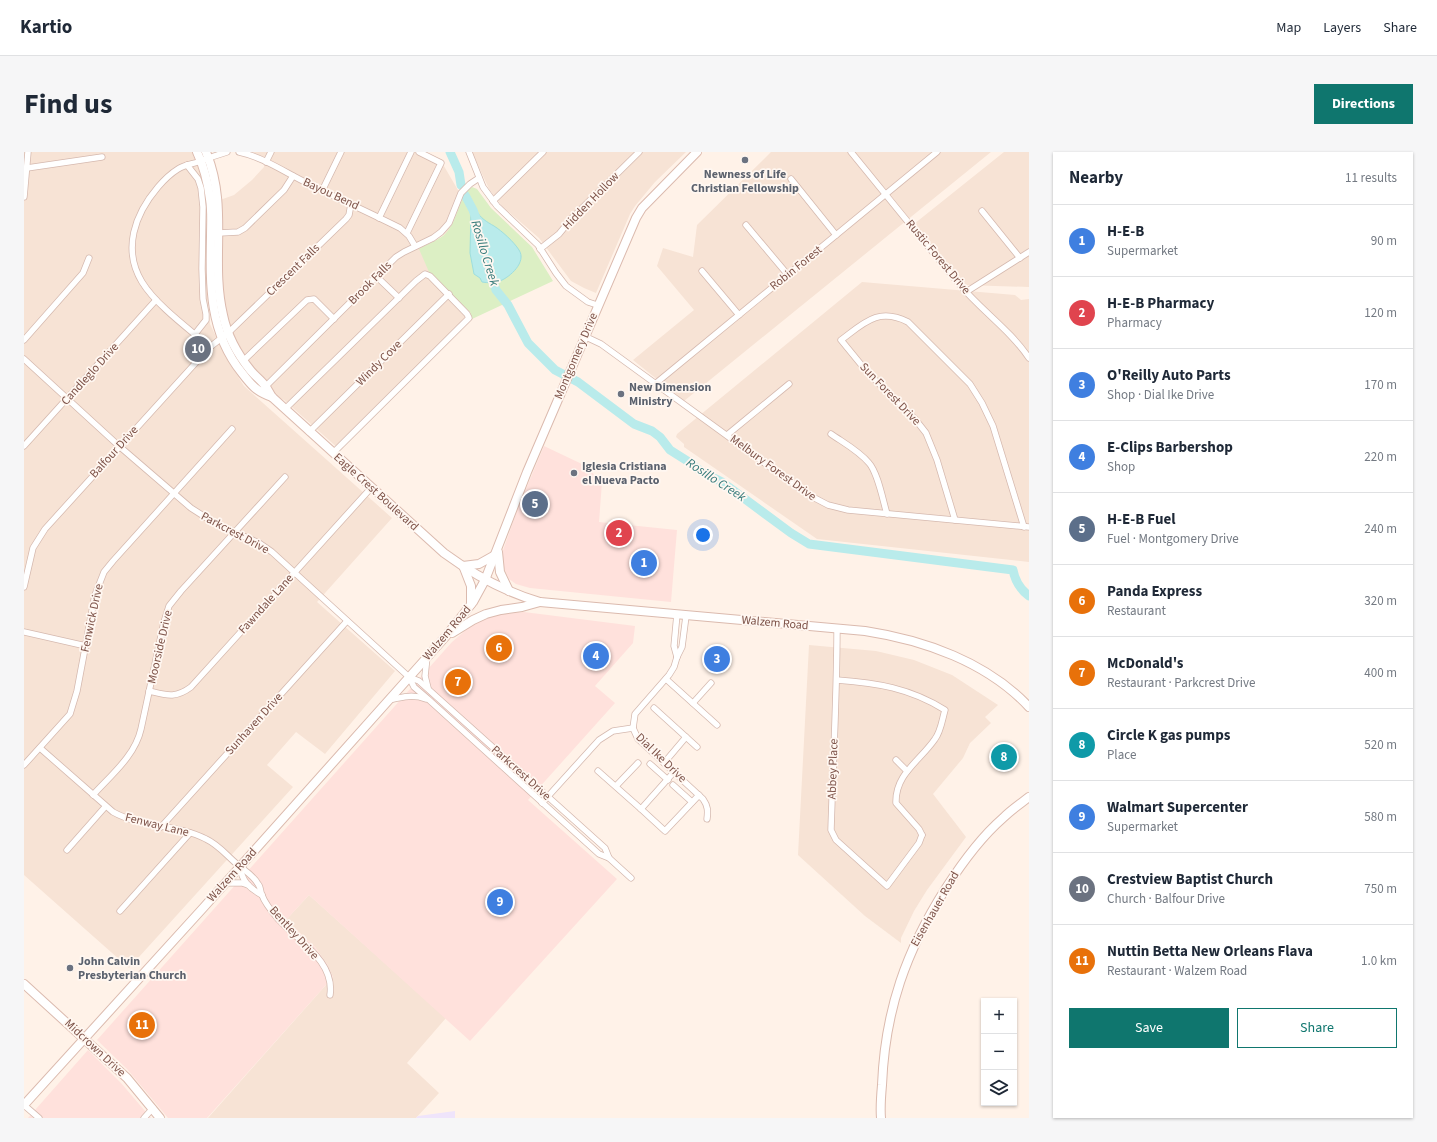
<!DOCTYPE html>
<html lang="en">
<head>
<meta charset="utf-8">
<style>
  body { margin:0; font-family:"Source Sans 3",sans-serif; background:#f6f6f7; color:#1f2937 }
  .controls { position:absolute; right:12px; bottom:12px; display:grid; overflow:hidden; border-radius:0px; box-shadow:0 1px 3px #0004 }
  .controls button { width:36px; height:36px; display:grid; place-items:center; padding:0; border:0; border-bottom:1px solid #e0e1e3; background:#fff; color:#1f2937; font:20px sans-serif }
  .you { position:absolute; left:679px; top:383px; width:14px; height:14px; margin:-10px; border:3px solid #fff; border-radius:50%; background:#1a73e8; box-shadow:0 0 0 6px #1a73e833 }
  .badge { display:grid; place-items:center; width:26px; height:26px; border-radius:50%; background:#0f766e; color:#fff; font-size:13px; font-weight:700 }
  .pin { position:absolute; translate:-50% -50%; border:2px solid #fff; box-shadow:0 1px 4px #0006 }
  .list { margin:0; padding:0; list-style:none }
  h2 { display:flex; justify-content:space-between; align-items:center; height:52px; margin:0; padding:0 16px; font-size:17px }
  h2 small { font-size:13px; font-weight:400; color:#747a83 }
  .list li { display:grid; grid-template-columns:26px 1fr auto; gap:12px; align-items:center; box-sizing:border-box; height:72px; padding:0 16px; border-top:1px solid #e0e1e3 }
  .list b { display:block; font-size:15px; white-space:nowrap }
  .list p { margin:0; font-size:13px; white-space:nowrap; color:#747a83 }
  .list em { font-size:13px; font-style:normal; color:#747a83 }
  .actions { display:flex; gap:8px; padding:12px 16px }
  .actions a { flex:1; padding:9px 0; border:1px solid #0f766e; border-radius:0px; text-align:center; font-size:14px; color:#0f766e }
  .actions .main { background:#0f766e; color:#fff }
  .icon { flex:none; width:22px; height:22px; fill:none; stroke:currentColor; stroke-width:2; stroke-linecap:round; stroke-linejoin:round }
  .map { position:relative; flex:none; width:1005px; height:966px; overflow:hidden; border-radius:0px }
  header { display:flex; align-items:center; gap:24px; box-sizing:border-box; height:56px; padding:0 20px; background:#fff; border-bottom:1px solid #e0e1e3 }
  header strong { font-size:19px }
  nav { display:flex; gap:22px; margin-inline-start:auto; font-size:14px }
  .intro { display:flex; align-items:center; justify-content:space-between; box-sizing:border-box; height:96px; padding:0 24px }
  h1 { margin:0; font-size:28px }
  .button { padding:10px 18px; border-radius:0px; background:#0f766e; color:#fff; font-size:14px; font-weight:700 }
  main { display:flex; gap:24px; padding:0 24px }
  aside { flex:1; background:#fff; border-radius:0px; box-shadow:0 1px 3px #0004 }
  .map>svg:first-child { display:block }
  .residential { fill:#f7e3d5 }
  .commercial { fill:#ffe1dc }
  .education { fill:#efe4fb }
  .green { fill:#dcefc4 }
  .water { fill:#b9ebeb; stroke:#9edede }
  .lines { fill:none; stroke-linecap:round; stroke-linejoin:round }
  .river { stroke:#b9ebeb; stroke-width:9 }
  .street-casing { stroke:#d5b9af; stroke-width:7 }
  .secondary-casing { stroke:#dbbaae; stroke-width:10 }
  .street { stroke:#fff; stroke-width:5.5 }
  .secondary { stroke:#fff; stroke-width:8 }
  .worship-dot { fill:#6b7280; stroke:#fff7f1; stroke-width:1.5 }
  .labels { text-anchor:middle; dominant-baseline:central; stroke-width:3.5; stroke-linejoin:round; paint-order:stroke }
  .worship-label { font-size:12px; font-weight:bold; fill:#5b616d; stroke:#fff7f1; text-anchor:start }
  .street-label { font-size:12px; fill:#7d5248; stroke:#fff7f1 }
  .water-label { font-size:13px; font-style:italic; fill:#377b7b; stroke:#fff7f1 }
</style>
</head>
<body>
<header>
<strong>Kartio</strong>
<nav><a>Map</a><a>Layers</a><a>Share</a></nav>
</header>
<div class="intro"><h1>Find us</h1><a class="button">Directions</a></div>
<main>
<div class="map">
<svg width="1005" height="966" viewBox="0 0 1005 966">
  <rect width="100%" height="100%" fill="#fff2e8"/>
  <g class="residential">
    <polygon points="0,0 168,0 177,24 181,44 183,141 186,172 202,206 220,234 368,366 293,450 371,519 301,602 272,580 243,613 269,635 105,816 0,723"/>
    <polygon points="228,0 402,0 417,9 438,45 435,58 424,80 415,86 400,94 408,123 446,160 448,167 316,298 260,248 256,246 235,225 220,204 203,171 199,136 196,48 210,43 228,28 240,15 240,5"/>
    <polygon points="448,0 662,0 631,30 611,54 606,62 572,141 560,136 547,129 515,86 478,54 465,37"/>
    <polygon points="747,0 967,0 660,249 609,208 670,158 633,114 639,96 669,105 673,73"/>
    <polygon points="980,0 1005,0 1005,135 941,133 890,72"/>
    <polygon points="838,130 991,143 997,148 1005,147 1005,410 793,387 660,295 660,292 652,285 653,282"/>
    <polygon points="785,493 852,499 890,508 928,523 974,553 961,565 967,571 946,591 939,606 909,642 942,685 903,738 890,759 877,786 877,791 841,764 774,703"/>
    <polygon points="285,743 422,866 383,911 415,941 392,966 184,966 309,825 303,812 291,795 262,768"/>
  </g>
  <g class="commercial">
    <polygon points="520,294 560,313 578,330 575,370 653,378 647,450 506,436 492,432 485,427 479,414 477,404 494,356"/>
    <polygon points="500,460 611,474 609,491 571,534 591,551 504,648 593,727 446,889 285,743 262,768 291,795 303,812 309,825 183,966 144,966 103,917 73,888 428,490 450,471 473,463"/>
    <polygon points="64,898 97,931 127,966 4,966"/>
  </g>
  <polygon class="education" points="431,959 431,966 392,966 394,964"/>
  <path class="green" d="M448,35L453,37L467,56L508,95L529,129L448,167L446,160L405,120L395,97C404,91 416,88 422,81C434,68 435,43 448,35Z"/>
  <path class="water" d="M449,58H452C456,66 463,70 470,74C478,79 490,90 495,98C503,110 486,125 476,129C469,131 464,131 458,130L456,126L450,122L446,101L447,59Z"/>
  <g class="lines">
    <g class="river">
      <polyline points="426,0 435,20 437,33"/>
      <polyline points="441,43 449,58 453,69"/>
      <path d="M466,120L472,138L484,153L504,191L531,218L554,230L610,272L628,279L636,285L646,298L665,310L678,320L698,330L767,381L785,392L989,418C991,429 996,437 1005,444"/>
    </g>
    <defs>
      <g id="street">
        <path d="M215,0C239,5 262,21 285,32C315,47 346,61 376,76L385,84L391,94"/>
        <polyline points="445,0 459,35 473,54 514,93 532,121 542,134 564,150 573,153"/>
        <path d="M827,0C863,44 899,89 936,133C958,159 986,178 1005,206"/>
        <polyline points="242,10 247,0"/>
        <polyline points="163,13 174,27 177,36 179,55 178,117 179,147 182,162 182,168 171,182"/>
        <polyline points="3,16 78,5"/>
        <polyline points="767,27 812,83"/>
        <polyline points="298,39 317,0"/>
        <polyline points="0,45 4,0"/>
        <polyline points="469,49 519,0"/>
        <polyline points="958,59 996,106"/>
        <polyline points="355,66 387,0"/>
        <polyline points="722,73 764,123"/>
        <polyline points="195,81 214,80 221,76 260,38 269,24"/>
        <polyline points="383,81 417,11 395,0"/>
        <polyline points="516,97 535,82 548,66 615,0"/>
        <polyline points="678,119 715,163"/>
        <polyline points="353,125 375,146"/>
        <polyline points="942,140 1005,100"/>
        <polyline points="560,184 577,192 783,342 804,353 824,358 1005,375"/>
        <polyline points="0,188 59,121 65,106"/>
        <path d="M186,195C165,177 132,153 118,130C98,97 111,62 134,35C140,28 146,22 154,17C160,13 168,12 174,10C184,6 193,3 203,0"/>
        <polyline points="0,207 95,294 167,356 192,372 235,391 248,400 385,525 395,529 581,696 585,706"/>
        <polyline points="219,209 283,148 290,147 310,167"/>
        <polyline points="631,232 913,0"/>
        <polyline points="240,236 372,105 380,100 409,86 417,80 425,71 437,41 446,32 455,26"/>
        <polyline points="261,257 392,129 401,122 406,124 443,162 445,166 309,301"/>
        <polyline points="285,280 425,142"/>
        <path d="M807,282C820,291 835,299 845,311C854,321 859,349 863,362"/>
        <polyline points="703,283 765,232"/>
        <polyline points="0,294 132,148"/>
        <path d="M931,368L913,308L902,281L891,267L844,221L817,188C840,171 854,155 884,170L946,232L958,251L969,274L1000,375"/>
        <polyline points="0,435 9,396 21,377 186,195 204,181 322,67 325,63 327,52"/>
        <path d="M662,464L658,495L653,505L650,515L645,523L611,562L609,576L614,587L679,647C684,654 684,659 683,667"/>
        <path d="M813,477C813,544 809,611 807,678L812,688L863,734L895,691L898,683"/>
        <polyline points="0,480 62,494"/>
        <polyline points="403,505 401,524 404,536"/>
        <polyline points="653,505 650,494 653,462"/>
        <polyline points="385,525 390,535 404,547 575,702 585,706 607,726"/>
        <polyline points="642,527 693,573"/>
        <path d="M813,528C853,531 886,536 921,558C918,568 917,579 911,587C896,609 871,622 872,651L895,677L898,683"/>
        <path d="M125,539C142,543 151,547 167,535L347,336"/>
        <path d="M365,548C378,545 389,542 402,547"/>
        <polyline points="669,551 687,531"/>
        <polyline points="630,556 662,585 640,611"/>
        <polyline points="662,585 673,595"/>
        <path d="M16,596L89,660C118,676 153,672 182,687C195,693 203,704 214,713C221,719 229,723 234,732C237,735 236,740 238,743C241,752 249,761 255,768C274,789 311,809 306,843"/>
        <polyline points="872,608 883,619"/>
        <polyline points="626,612 644,628"/>
        <polyline points="0,613 46,562 53,539 71,443 80,420 89,409 208,277"/>
        <polyline points="574,619 617,657 650,620"/>
        <polyline points="649,633 668,650"/>
        <polyline points="592,634 614,611"/>
        <path d="M69,643C87,623 111,604 117,577L140,470L145,454L157,439L261,325"/>
        <polyline points="518,651 575,588 589,579 609,576"/>
        <polyline points="617,657 641,679 675,643"/>
        <polyline points="137,675 323,469"/>
        <polyline points="43,698 81,655"/>
        <path d="M216,715C218,729 225,736 238,743"/>
        <polyline points="201,731 218,731 224,733"/>
        <polyline points="96,759 166,681"/>
        <polyline points="0,953 15,966"/>
        <polyline points="120,966 129,956"/>
      </g>
      <g id="secondary">
        <path d="M173,0C180,15 184,31 186,47C188,59 187,72 187,84C186,134 185,180 218,221C228,234 232,239 248,245"/>
        <path d="M182,0C205,55 186,108 199,163C203,183 214,203 227,219C232,225 238,229 242,235C244,238 246,242 248,245L420,401C450,423 481,440 516,450L841,479C900,488 963,510 1005,555"/>
        <polyline points="474,400 476,420 485,439"/>
        <polyline points="439,414 455,412 471,403"/>
        <polyline points="440,416 447,434 447,452"/>
        <polyline points="428,481 449,468 462,462 477,458 498,455 516,450"/>
        <polyline points="0,832 103,926 136,966"/>
        <polyline points="0,953 180,755 422,484 449,450 461,428 503,320 612,66 618,56 673,0"/>
        <path d="M857,966C856,955 857,944 858,933C861,858 882,799 922,736C938,711 956,686 979,666C987,658 996,652 1005,645"/>
      </g>
    </defs>
    <use href="#street" class="street-casing"/>
    <use href="#secondary" class="secondary-casing"/>
    <use href="#street" class="street"/>
    <use href="#secondary" class="secondary"/>
  </g>
  <g class="worship-dot">
    <circle cx="721" cy="8" r="4"/>
    <circle cx="597" cy="242" r="4"/>
    <circle cx="550" cy="321" r="4"/>
    <circle cx="46" cy="816" r="4"/>
  </g>
  <g class="labels">
    <g class="worship-label">
      <text x="721" y="22" text-anchor="middle">Newness of Life<tspan x="721" dy="14">Christian Fellowship</tspan></text>
      <text x="605" y="235">New Dimension<tspan x="605" dy="14">Ministry</tspan></text>
      <text x="558" y="314">Iglesia Cristiana<tspan x="558" dy="14">el Nueva Pacto</tspan></text>
      <text x="54" y="809">John Calvin<tspan x="54" dy="14">Presbyterian Church</tspan></text>
    </g>
    <g class="street-label">
      <text transform="translate(307 42) rotate(25)">Bayou Bend</text>
      <text transform="translate(567 49) rotate(-46)">Hidden Hollow</text>
      <text transform="translate(914 105) rotate(50)">Rustic Forest Drive</text>
      <text transform="translate(772 116) rotate(-39)">Robin Forest</text>
      <text transform="translate(269 118) rotate(-44)">Crescent Falls</text>
      <text transform="translate(346 131) rotate(-45)">Brook Falls</text>
      <text transform="translate(552 204) rotate(-67)">Montgomery Drive</text>
      <text transform="translate(355 211) rotate(-45)">Windy Cove</text>
      <text transform="translate(66 222) rotate(-48)">Candleglo Drive</text>
      <text transform="translate(866 242) rotate(46)">Sun Forest Drive</text>
      <text transform="translate(90 300) rotate(-48)">Balfour Drive</text>
      <text transform="translate(749 316) rotate(36)">Melbury Forest Drive</text>
      <text transform="translate(352 340) rotate(42)">Eagle Crest Boulevard</text>
      <text transform="translate(211 381) rotate(28)">Parkcrest Drive</text>
      <text transform="translate(242 452) rotate(-48)">Fawndale Lane</text>
      <text transform="translate(68 466) rotate(-78)">Fenwick Drive</text>
      <text transform="translate(751 471) rotate(5)">Walzem Road</text>
      <text transform="translate(423 481) rotate(-50)">Walzem Road</text>
      <text transform="translate(136 495) rotate(-77)">Moorside Drive</text>
      <text transform="translate(230 572) rotate(-48)">Sunhaven Drive</text>
      <text transform="translate(637 606) rotate(44)">Dial Ike Drive</text>
      <text transform="translate(809 617) rotate(-88)">Abbey Place</text>
      <text transform="translate(497 621) rotate(42)">Parkcrest Drive</text>
      <text transform="translate(133 673) rotate(14)">Fenway Lane</text>
      <text transform="translate(208 723) rotate(-48)">Walzem Road</text>
      <text transform="translate(911 757) rotate(-60)">Eisenhauer Road</text>
      <text transform="translate(270 781) rotate(48)">Bentley Drive</text>
      <text transform="translate(71 896) rotate(43)">Midcrown Drive</text>
    </g>
    <g class="water-label">
      <text transform="translate(461 101) rotate(73)">Rosillo Creek</text>
      <text transform="translate(692 328) rotate(33)">Rosillo Creek</text>
    </g>
  </g>
</svg>
<div class="controls">
<button>+</button>
<button>−</button>
<button><svg class="icon" aria-label="layers" viewBox="0 0 24 24"><path d="M12 4l9 5-9 5-9-5zM3 14l9 5 9-5"/></svg></button>
</div>
<div class="you"></div>
<div class="pin badge" style="left:620px;top:411px;background:#3f7fe0">1</div>
<div class="pin badge" style="left:595px;top:381px;background:#e0444e">2</div>
<div class="pin badge" style="left:693px;top:507px;background:#3f7fe0">3</div>
<div class="pin badge" style="left:572px;top:504px;background:#3f7fe0">4</div>
<div class="pin badge" style="left:511px;top:352px;background:#5c6f8a">5</div>
<div class="pin badge" style="left:475px;top:496px;background:#e8710a">6</div>
<div class="pin badge" style="left:434px;top:530px;background:#e8710a">7</div>
<div class="pin badge" style="left:980px;top:605px;background:#0f9aa8">8</div>
<div class="pin badge" style="left:476px;top:750px;background:#3f7fe0">9</div>
<div class="pin badge" style="left:174px;top:197px;background:#6b7280">10</div>
<div class="pin badge" style="left:118px;top:873px;background:#e8710a">11</div>
</div>
<aside>
<h2>Nearby<small>11 results</small></h2>
<ul class="list">
<li><span class="badge" style="background:#3f7fe0">1</span><div><b>H-E-B</b><p>Supermarket</p></div><em>90 m</em></li>
<li><span class="badge" style="background:#e0444e">2</span><div><b>H-E-B Pharmacy</b><p>Pharmacy</p></div><em>120 m</em></li>
<li><span class="badge" style="background:#3f7fe0">3</span><div><b>O'Reilly Auto Parts</b><p>Shop · Dial Ike Drive</p></div><em>170 m</em></li>
<li><span class="badge" style="background:#3f7fe0">4</span><div><b>E-Clips Barbershop</b><p>Shop</p></div><em>220 m</em></li>
<li><span class="badge" style="background:#5c6f8a">5</span><div><b>H-E-B Fuel</b><p>Fuel · Montgomery Drive</p></div><em>240 m</em></li>
<li><span class="badge" style="background:#e8710a">6</span><div><b>Panda Express</b><p>Restaurant</p></div><em>320 m</em></li>
<li><span class="badge" style="background:#e8710a">7</span><div><b>McDonald's</b><p>Restaurant · Parkcrest Drive</p></div><em>400 m</em></li>
<li><span class="badge" style="background:#0f9aa8">8</span><div><b>Circle K gas pumps</b><p>Place</p></div><em>520 m</em></li>
<li><span class="badge" style="background:#3f7fe0">9</span><div><b>Walmart Supercenter</b><p>Supermarket</p></div><em>580 m</em></li>
<li><span class="badge" style="background:#6b7280">10</span><div><b>Crestview Baptist Church</b><p>Church · Balfour Drive</p></div><em>750 m</em></li>
<li><span class="badge" style="background:#e8710a">11</span><div><b>Nuttin Betta New Orleans Flava</b><p>Restaurant · Walzem Road</p></div><em>1.0 km</em></li>
</ul>
<div class="actions"><a class="main">Save</a><a>Share</a></div>
</aside>
</main>
</body>
</html>
